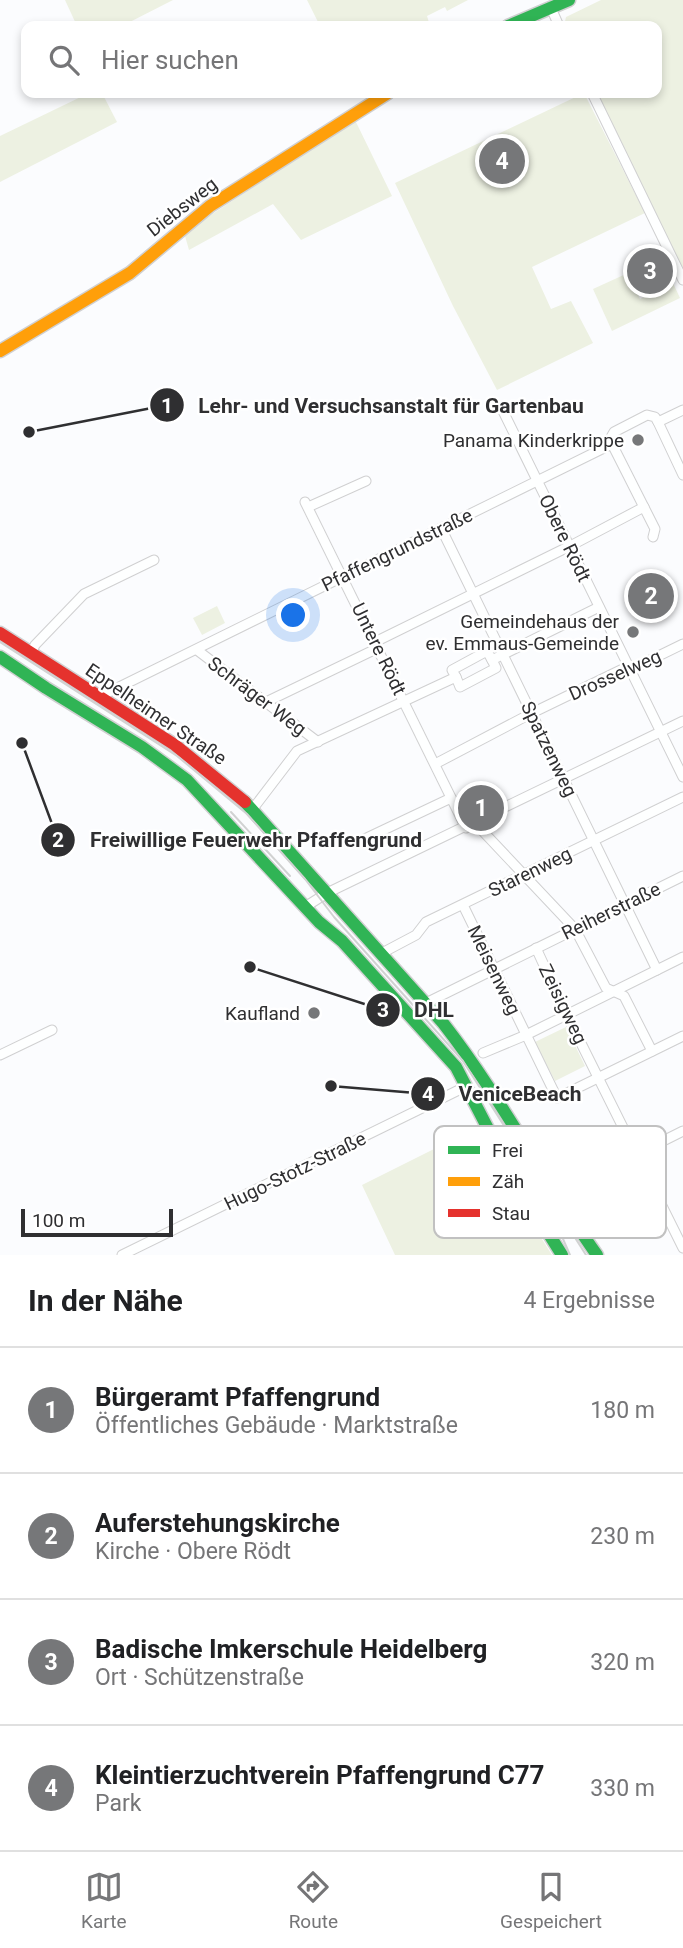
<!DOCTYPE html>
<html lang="de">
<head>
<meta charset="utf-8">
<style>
  body { margin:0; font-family:Roboto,sans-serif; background:#f2f2f2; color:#202124 }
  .scale { position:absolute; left:21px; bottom:18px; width:152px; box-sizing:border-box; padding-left:7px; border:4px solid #2f2f31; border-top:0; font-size:19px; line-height:24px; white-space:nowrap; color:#2f2f31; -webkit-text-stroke:5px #fff; paint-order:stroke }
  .you { position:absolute; left:294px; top:616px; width:24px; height:24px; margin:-18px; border:5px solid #fff; border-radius:50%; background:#1a73e8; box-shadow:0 0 0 10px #1a73e833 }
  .badge { display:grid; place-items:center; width:46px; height:46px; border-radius:50%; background:#767779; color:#fff; font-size:23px; font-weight:700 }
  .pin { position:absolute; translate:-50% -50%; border:4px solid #fff; box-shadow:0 2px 7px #0006 }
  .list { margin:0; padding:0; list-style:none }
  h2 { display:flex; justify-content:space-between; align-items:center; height:91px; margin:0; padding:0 28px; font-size:30px }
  h2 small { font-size:23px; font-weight:400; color:#757577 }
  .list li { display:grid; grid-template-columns:46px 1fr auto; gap:21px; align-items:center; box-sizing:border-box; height:126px; padding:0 28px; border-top:2px solid #e0e0e0 }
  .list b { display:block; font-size:26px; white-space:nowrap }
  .list p { margin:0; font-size:23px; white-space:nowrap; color:#757577 }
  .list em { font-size:23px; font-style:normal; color:#757577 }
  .icon { flex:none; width:38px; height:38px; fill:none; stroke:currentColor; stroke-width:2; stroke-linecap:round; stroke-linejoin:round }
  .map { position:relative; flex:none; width:683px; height:1255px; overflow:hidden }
  .search { position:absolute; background:#fff; box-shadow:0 4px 10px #0003; left:21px; right:21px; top:21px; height:77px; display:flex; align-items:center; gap:18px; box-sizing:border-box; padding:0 24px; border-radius:14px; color:#757577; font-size:26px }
  .sheet { height:595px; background:#fff }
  nav { display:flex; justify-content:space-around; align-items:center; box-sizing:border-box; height:98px; border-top:2px solid #e0e0e0; background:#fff; font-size:19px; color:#757577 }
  nav a { display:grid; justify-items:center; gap:4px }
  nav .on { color:#767779 }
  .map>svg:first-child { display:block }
  .green { fill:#edf1e2 }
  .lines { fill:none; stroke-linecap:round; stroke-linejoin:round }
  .street-casing { stroke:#d0d0d1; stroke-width:11 }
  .fast-casing { stroke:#d0d0d1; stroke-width:15 }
  .slow-casing { stroke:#d0d0d1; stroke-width:15 }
  .jam-casing { stroke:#d0d0d1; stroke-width:15 }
  .street { stroke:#feffff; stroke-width:9 }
  .fast { stroke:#30b455; stroke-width:12 }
  .slow { stroke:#ff9f0a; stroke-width:12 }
  .jam { stroke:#e5322d; stroke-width:12 }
  .tram { stroke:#d1d2d2; stroke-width:2 }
  .poi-dot { fill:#767779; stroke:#fff; stroke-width:2.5 }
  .labels { text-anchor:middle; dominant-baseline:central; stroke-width:5; stroke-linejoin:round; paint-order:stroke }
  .street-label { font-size:19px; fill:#2f2f31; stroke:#fff }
  .poi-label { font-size:19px; fill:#2f2f31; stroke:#fff; text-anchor:end }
  .key { fill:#fff; stroke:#c1c1c1; stroke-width:2 }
  .key-label { font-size:19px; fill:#2f2f31 }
  .leader { fill:none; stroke:#2f2f31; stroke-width:2.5 }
  .callout-dot { fill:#2f2f31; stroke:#fff; stroke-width:2.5 }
  .mark-label { font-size:21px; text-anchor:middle; font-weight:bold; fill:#fff }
  .callout-label { font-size:21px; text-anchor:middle; font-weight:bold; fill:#2f2f31; stroke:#fff; stroke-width:5; stroke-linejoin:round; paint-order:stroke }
</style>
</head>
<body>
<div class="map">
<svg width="683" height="1255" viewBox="0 0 683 1255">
  <rect width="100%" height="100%" fill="#fbfcfe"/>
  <g class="green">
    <polygon points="65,0 173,0 122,26 77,26"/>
    <polygon points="307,0 468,0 447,11 445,7 427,16 430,26 320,26"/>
    <polygon points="601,0 683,0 683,272 596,93 657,93 657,26 564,26 566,17"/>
    <polygon points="89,93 102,93 117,122 0,182 0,136"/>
    <polygon points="584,93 645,213 532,267 551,309 571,301 593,343 497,390 453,306 395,183"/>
    <polygon points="355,120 392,196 301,240 273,204 189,250 185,236 188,230"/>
    <polygon points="628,273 640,299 673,283 680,298 612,331 593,289"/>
    <polygon points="217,606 225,623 202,635 193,618"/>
    <polygon points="566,1027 585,1066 555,1081 535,1042"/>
    <polygon points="466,1133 471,1143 479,1139 552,1255 395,1255 362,1185"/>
  </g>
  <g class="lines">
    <defs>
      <g id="street">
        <polyline points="551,8 559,26"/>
        <polyline points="592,93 683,280"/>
        <polyline points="503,411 683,777"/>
        <polyline points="658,422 683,475"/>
        <polyline points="612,444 655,529 653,537"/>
        <polyline points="305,502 466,828"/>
        <polyline points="308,507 366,481"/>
        <polyline points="441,528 657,970"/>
        <polyline points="375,642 574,544 644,507"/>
        <polyline points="197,650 318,742"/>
        <polyline points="31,654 35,645 84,594 154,560"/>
        <polyline points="456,677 452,670 487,651 492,660"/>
        <polyline points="102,699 105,694 612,444 610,439 614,432 647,415 655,417 658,422 683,410"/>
        <polyline points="266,702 378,648"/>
        <polyline points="435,764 532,713 629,666 636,667 683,644"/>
        <polyline points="252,810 297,751 456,677 460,687 496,668 492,660 599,607"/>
        <polyline points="475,823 575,929 606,988 624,996 652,1051"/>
        <polyline points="356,843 451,798"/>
        <polyline points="463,905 557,1098 683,1036"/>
        <polyline points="305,907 327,893 683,721"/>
        <polyline points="536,948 566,1013 683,1248"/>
        <polyline points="382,953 416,935 426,922 683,797"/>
        <polyline points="426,1003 683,876"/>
        <polyline points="483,1053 526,1035 683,957"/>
        <polyline points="0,1055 52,1030"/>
        <polyline points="637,1154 683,1131"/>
        <polyline points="122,1255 467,1086"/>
      </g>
      <g id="fast">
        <polyline points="508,26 569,0"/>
        <polyline points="0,657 46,688 142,747 187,780 319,922 342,941 456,1067 512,1175 562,1255"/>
        <path d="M245,802L443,1023C500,1096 543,1179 597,1255"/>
      </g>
      <polyline id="slow" points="0,351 130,273 210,206 388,93"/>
      <polyline id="jam" points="0,633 175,745 245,802"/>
    </defs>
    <use href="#street" class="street-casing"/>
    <use href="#fast" class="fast-casing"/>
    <use href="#slow" class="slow-casing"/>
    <use href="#jam" class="jam-casing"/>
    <use href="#street" class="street"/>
    <use href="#fast" class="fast"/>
    <use href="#slow" class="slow"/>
    <use href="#jam" class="jam"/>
    <g class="tram">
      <polyline points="0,642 177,756 247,814 305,879 334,917 463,1061 586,1255"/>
      <polyline points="231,812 290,876"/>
      <polyline points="556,1223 570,1255"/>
    </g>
  </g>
  <g class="poi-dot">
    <circle cx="638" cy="440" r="7"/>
    <circle cx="633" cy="632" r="7"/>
    <circle cx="314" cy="1013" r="7"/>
  </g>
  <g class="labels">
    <g class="street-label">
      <text transform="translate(182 207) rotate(-38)">Diebsweg</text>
      <text transform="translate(565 538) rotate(64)">Obere Rödt</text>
      <text transform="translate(397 550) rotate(-26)">Pfaffengrundstraße</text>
      <text transform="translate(379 649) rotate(64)">Untere Rödt</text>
      <text transform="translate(615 675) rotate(-24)">Drosselweg</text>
      <text transform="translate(257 696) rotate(37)">Schräger Weg</text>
      <text transform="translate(156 714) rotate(34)">Eppelheimer Straße</text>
      <text transform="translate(549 749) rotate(64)">Spatzenweg</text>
      <text transform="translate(530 872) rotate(-26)">Starenweg</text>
      <text transform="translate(611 911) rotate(-26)">Reiherstraße</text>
      <text transform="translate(494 970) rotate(64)">Meisenweg</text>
      <text transform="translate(563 1004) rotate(64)">Zeisigweg</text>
      <text transform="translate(295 1171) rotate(-26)">Hugo-Stotz-Straße</text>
    </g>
    <g class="poi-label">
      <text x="624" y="440">Panama Kinderkrippe</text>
      <text x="619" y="621">Gemeindehaus der<tspan x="619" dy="22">ev. Emmaus-Gemeinde</tspan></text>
      <text x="300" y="1013">Kaufland</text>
    </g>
  </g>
  <rect x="434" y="1126" width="232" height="112" rx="10" class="key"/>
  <rect x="448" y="1146" width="32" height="8" fill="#30b455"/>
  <rect x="448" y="1177" width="32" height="9" fill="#ff9f0a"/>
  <rect x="448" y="1209" width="32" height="8" fill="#e5322d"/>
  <g class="key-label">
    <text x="492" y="1157">Frei</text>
    <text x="492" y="1188">Zäh</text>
    <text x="492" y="1220">Stau</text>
  </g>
  <path class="leader" d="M29 432L167 405M22 743L58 840M250 967L383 1010M331 1086L428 1094"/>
  <g class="callout-dot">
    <circle cx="29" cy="432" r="7"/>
    <circle cx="22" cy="743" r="7"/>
    <circle cx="250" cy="967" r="7"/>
    <circle cx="331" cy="1086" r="7"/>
    <circle cx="167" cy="405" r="18"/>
    <circle cx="58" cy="840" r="18"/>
    <circle cx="383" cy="1010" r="18"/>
    <circle cx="428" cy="1094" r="18"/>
  </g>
  <g class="mark-label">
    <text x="167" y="413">1</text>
    <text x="58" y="847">2</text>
    <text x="383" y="1017">3</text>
    <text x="428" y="1101">4</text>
  </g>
  <g class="callout-label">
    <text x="391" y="413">Lehr- und Versuchsanstalt für Gartenbau</text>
    <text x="256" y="847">Freiwillige Feuerwehr Pfaffengrund</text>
    <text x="434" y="1017">DHL</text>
    <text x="520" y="1101">VeniceBeach</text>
  </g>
</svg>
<div class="scale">100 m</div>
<div class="you"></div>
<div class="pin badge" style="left:481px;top:808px">1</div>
<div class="pin badge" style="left:651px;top:596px">2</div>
<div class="pin badge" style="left:650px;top:271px">3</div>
<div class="pin badge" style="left:502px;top:161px">4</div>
<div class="search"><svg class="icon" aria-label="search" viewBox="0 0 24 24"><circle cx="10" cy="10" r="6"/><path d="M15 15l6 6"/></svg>Hier suchen</div>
</div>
<section class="sheet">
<h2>In der Nähe<small>4 Ergebnisse</small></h2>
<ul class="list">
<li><span class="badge">1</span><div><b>Bürgeramt Pfaffengrund</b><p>Öffentliches Gebäude · Marktstraße</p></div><em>180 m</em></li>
<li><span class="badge">2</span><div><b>Auferstehungskirche</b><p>Kirche · Obere Rödt</p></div><em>230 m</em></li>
<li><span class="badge">3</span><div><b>Badische Imkerschule Heidelberg</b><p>Ort · Schützenstraße</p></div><em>320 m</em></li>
<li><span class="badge">4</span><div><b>Kleintierzuchtverein Pfaffengrund C77</b><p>Park</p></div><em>330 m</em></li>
</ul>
</section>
<nav>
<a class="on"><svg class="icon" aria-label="map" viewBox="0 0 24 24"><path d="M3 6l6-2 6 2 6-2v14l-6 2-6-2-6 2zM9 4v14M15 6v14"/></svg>Karte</a>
<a><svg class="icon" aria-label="directions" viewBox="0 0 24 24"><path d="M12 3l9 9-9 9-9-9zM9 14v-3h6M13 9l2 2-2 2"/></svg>Route</a>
<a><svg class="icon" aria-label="saved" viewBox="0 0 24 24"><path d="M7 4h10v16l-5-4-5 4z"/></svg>Gespeichert</a>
</nav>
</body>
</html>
